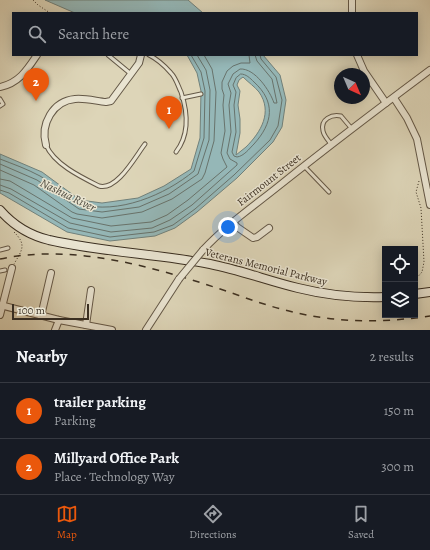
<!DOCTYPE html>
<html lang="en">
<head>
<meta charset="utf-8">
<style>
  body { margin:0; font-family:Alegreya,serif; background:#242831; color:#f1f3f6 }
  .controls { position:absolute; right:12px; bottom:12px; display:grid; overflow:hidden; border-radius:0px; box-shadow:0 2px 10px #0003 }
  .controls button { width:36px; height:36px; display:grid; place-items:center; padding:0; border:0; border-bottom:1px solid #363941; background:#171b24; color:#f1f3f6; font:20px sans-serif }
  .compass { position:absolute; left:334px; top:68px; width:36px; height:36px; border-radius:50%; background:#171b24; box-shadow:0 2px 10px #0003; rotate:136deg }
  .scale { position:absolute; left:12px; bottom:10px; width:77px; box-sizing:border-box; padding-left:4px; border:2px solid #3b2f21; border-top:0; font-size:11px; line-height:14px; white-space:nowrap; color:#3b2f21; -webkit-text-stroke:3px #e9e4d1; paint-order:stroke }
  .you { position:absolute; left:228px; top:227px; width:14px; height:14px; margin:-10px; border:3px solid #fff; border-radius:50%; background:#1a73e8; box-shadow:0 0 0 6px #1a73e833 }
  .badge { display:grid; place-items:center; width:26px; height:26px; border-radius:50%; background:#ea580c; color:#fff; font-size:13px; font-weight:700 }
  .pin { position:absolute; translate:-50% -33px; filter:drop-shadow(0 1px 2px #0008) }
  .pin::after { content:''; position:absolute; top:21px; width:14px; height:12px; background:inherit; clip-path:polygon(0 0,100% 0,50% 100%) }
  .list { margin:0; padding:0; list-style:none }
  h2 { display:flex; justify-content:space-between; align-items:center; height:52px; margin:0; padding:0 16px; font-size:17px }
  h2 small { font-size:13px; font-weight:400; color:#9ea1a6 }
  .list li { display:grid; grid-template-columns:26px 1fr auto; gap:12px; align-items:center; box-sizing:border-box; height:56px; padding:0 16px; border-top:1px solid #363941 }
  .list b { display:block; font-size:15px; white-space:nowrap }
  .list p { margin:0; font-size:13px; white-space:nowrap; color:#9ea1a6 }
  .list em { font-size:13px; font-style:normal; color:#9ea1a6 }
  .icon { flex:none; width:22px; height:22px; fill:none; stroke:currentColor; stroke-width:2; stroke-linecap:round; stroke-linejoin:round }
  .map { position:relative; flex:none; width:430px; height:330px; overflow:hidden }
  .search { position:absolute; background:#171b24; box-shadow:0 2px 10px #0003; left:12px; right:12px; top:12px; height:44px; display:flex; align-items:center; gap:10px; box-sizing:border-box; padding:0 14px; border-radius:0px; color:#9ea1a6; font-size:15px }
  .sheet { height:164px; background:#171b24 }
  nav { display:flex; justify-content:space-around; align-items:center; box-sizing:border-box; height:56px; border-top:1px solid #363941; background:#171b24; font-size:11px; color:#9ea1a6 }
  nav a { display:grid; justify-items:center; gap:2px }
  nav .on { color:#ea580c }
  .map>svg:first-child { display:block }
  .water { fill:#95b7b7; stroke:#71817b; fill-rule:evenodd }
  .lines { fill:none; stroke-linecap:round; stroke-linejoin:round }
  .shore { stroke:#68736c; stroke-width:1 }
  .lane-casing { stroke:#645847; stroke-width:5 }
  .street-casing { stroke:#645847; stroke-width:8 }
  .secondary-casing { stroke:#3b2f21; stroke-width:10 }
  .path { stroke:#3b2f21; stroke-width:1; stroke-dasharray:1 2; stroke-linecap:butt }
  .lane { stroke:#e9e4d1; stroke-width:3 }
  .street { stroke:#e9e4d1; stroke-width:6 }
  .secondary { stroke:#e9e4d1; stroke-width:8 }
  .rail { stroke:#3b2f21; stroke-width:1.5; stroke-dasharray:7 7; stroke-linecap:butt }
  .street-bridge-casing { stroke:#645847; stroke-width:8; stroke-linecap:butt }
  .street-bridge { stroke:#e9e4d1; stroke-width:6 }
  .labels { text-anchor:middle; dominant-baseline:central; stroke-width:3; stroke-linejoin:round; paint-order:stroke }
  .street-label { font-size:11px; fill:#3b2f21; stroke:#e9e4d1 }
  .water-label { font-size:12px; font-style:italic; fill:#4d4a3f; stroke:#e9e4d1 }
</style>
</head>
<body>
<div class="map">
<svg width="430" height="330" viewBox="0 0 430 330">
  <rect width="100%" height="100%" fill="#ddd5b8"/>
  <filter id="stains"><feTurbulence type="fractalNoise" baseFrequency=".005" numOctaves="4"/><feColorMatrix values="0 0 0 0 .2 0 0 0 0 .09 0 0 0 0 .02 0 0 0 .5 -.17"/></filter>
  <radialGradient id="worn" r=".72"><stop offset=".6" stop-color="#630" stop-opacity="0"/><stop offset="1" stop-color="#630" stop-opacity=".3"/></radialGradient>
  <g class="water">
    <polygon points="45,0 188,0 203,13 75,13"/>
    <path d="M187,55H263L280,75L286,100L282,127L273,142L237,178L197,212L175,228L155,236L110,241L67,232L0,193V154L42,172L80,200L102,203L138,198L164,186L191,169L200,138L201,91L197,73ZM243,77C248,82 255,87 259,92C273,112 261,132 246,147C243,150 239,152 236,155L240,133V119L238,105L240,91L237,85L239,80Z"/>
  </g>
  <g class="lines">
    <g class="shore">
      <path d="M241,74C246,74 250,78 254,82C276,102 273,123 254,144C249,149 244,156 237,157L234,156L232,152L236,132L234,105L236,92L233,85L236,78Z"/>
      <path d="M0,159C13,164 27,169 40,176C51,182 69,201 80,204C118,215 165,195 194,171L204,138L205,91L201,72L191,55"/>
      <polyline points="0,164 37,180 79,209 102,212 139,207 169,194 198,174 209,140 210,90 206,70 197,55"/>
      <polyline points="0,170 34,185 72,212 77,214 102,218 142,212 172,199 202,179 205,173 214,141 216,92 212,69 204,55"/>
      <polyline points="0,179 10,181 72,218 111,226 151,222 167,215 188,200 227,167 223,159 221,153 225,131 223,105 224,95 222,89 222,82 227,71 233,66 241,63 250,63 249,55"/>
      <path d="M0,185L11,189L70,223L111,232L152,228L170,220L192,205L237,165V163L230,159L227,153L231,132L229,105L231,93L228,84L233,74L240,69C255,68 270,91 274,103H277L272,79L257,61L255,55"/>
      <polyline points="0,190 9,193 68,228 110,237 154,232 173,225 195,209 234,175 270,140 278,126 282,100 276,77 261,59 260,55"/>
    </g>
    <defs>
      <g id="lane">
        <polyline points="108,55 131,74"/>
        <path d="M149,55C157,59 165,66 171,73C176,78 178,86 181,92C188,113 190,134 176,152"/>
        <polyline points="182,98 201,94"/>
        <polyline points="0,99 3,104 0,106"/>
        <path d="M331,144C328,140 324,136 323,131C320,119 332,114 341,116L352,129"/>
        <path d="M46,145C54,164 81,177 99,186C117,191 135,157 145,144"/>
        <polyline points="304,166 329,192"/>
        <polyline points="0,250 8,248"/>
        <polyline points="0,271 5,270"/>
      </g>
      <g id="street">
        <polyline points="352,0 352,13"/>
        <polyline points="357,55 364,71 386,103"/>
        <path d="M0,87C19,83 27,70 37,55"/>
        <polyline points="394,98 407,118 417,139 430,205"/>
        <path d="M46,145C40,124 53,101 75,99C85,98 96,101 106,102L111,101L139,63L141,55"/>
        <polyline points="233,222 237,227 253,238 257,237 269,228"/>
        <path d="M203,250C226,225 254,206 280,185C329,146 379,108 430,70"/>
        <polyline points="0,305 59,320 112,330"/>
        <polyline points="0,315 12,268"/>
        <polyline points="41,316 51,273"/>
        <polyline points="86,325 91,290"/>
        <polyline points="55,330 59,320"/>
        <polyline points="146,330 179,279"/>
      </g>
      <g id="secondary">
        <path d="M0,210C13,225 29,235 49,240C102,252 157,254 210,264C240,270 269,281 298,288C326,295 356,298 385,297"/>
        <polyline points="415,294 430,292"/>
      </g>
    </defs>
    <use href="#lane" class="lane-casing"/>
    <use href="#street" class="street-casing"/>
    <use href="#secondary" class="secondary-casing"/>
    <g class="path">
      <polyline points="33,0 38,5 50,13"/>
      <path d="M14,232C27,245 22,250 14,264"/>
      <polyline points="415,280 422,272 424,262 421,208 416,192 419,181"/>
    </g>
    <use href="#lane" class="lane"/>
    <use href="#street" class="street"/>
    <use href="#secondary" class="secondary"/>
    <path class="rail" d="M0,259C70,244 147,265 214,287C239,295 263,305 289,311C335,323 383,323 430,316"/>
    <defs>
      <polyline id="street-bridge" points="179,279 203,250"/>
    </defs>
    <use href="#street-bridge" class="street-bridge-casing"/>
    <use href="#street-bridge" class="street-bridge"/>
  </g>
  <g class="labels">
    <g class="street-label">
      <text transform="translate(269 180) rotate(-38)">Fairmount Street</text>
      <text transform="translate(266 267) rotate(14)">Veterans Memorial Parkway</text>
    </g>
    <g class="water-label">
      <text transform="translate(68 195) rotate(26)">Nashua River</text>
    </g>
  </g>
  <rect width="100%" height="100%" filter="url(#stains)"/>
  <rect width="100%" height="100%" fill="url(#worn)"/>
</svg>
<div class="controls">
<button><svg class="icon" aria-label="locate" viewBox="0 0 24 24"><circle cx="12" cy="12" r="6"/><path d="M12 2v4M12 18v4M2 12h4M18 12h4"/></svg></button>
<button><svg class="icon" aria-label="layers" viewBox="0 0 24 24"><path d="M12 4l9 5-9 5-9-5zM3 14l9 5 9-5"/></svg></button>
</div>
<svg class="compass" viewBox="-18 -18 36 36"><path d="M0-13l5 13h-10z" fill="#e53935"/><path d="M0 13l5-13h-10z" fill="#9ea1a6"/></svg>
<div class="scale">100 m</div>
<div class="you"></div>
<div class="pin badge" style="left:169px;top:129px">1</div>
<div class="pin badge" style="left:36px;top:101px">2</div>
<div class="search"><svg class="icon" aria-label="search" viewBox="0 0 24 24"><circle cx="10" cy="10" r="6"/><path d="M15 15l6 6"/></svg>Search here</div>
</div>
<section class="sheet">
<h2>Nearby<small>2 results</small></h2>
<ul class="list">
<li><span class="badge">1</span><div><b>trailer parking</b><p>Parking</p></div><em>150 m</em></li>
<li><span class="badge">2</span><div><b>Millyard Office Park</b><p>Place · Technology Way</p></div><em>300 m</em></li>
</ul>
</section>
<nav>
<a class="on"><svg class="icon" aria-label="map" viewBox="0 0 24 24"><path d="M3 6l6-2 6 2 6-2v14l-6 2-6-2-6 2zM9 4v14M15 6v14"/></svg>Map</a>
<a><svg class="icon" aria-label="directions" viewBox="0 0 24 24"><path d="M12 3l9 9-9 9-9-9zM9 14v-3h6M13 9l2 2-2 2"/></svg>Directions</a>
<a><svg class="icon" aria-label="saved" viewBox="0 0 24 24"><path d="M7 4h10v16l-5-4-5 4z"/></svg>Saved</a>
</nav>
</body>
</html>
